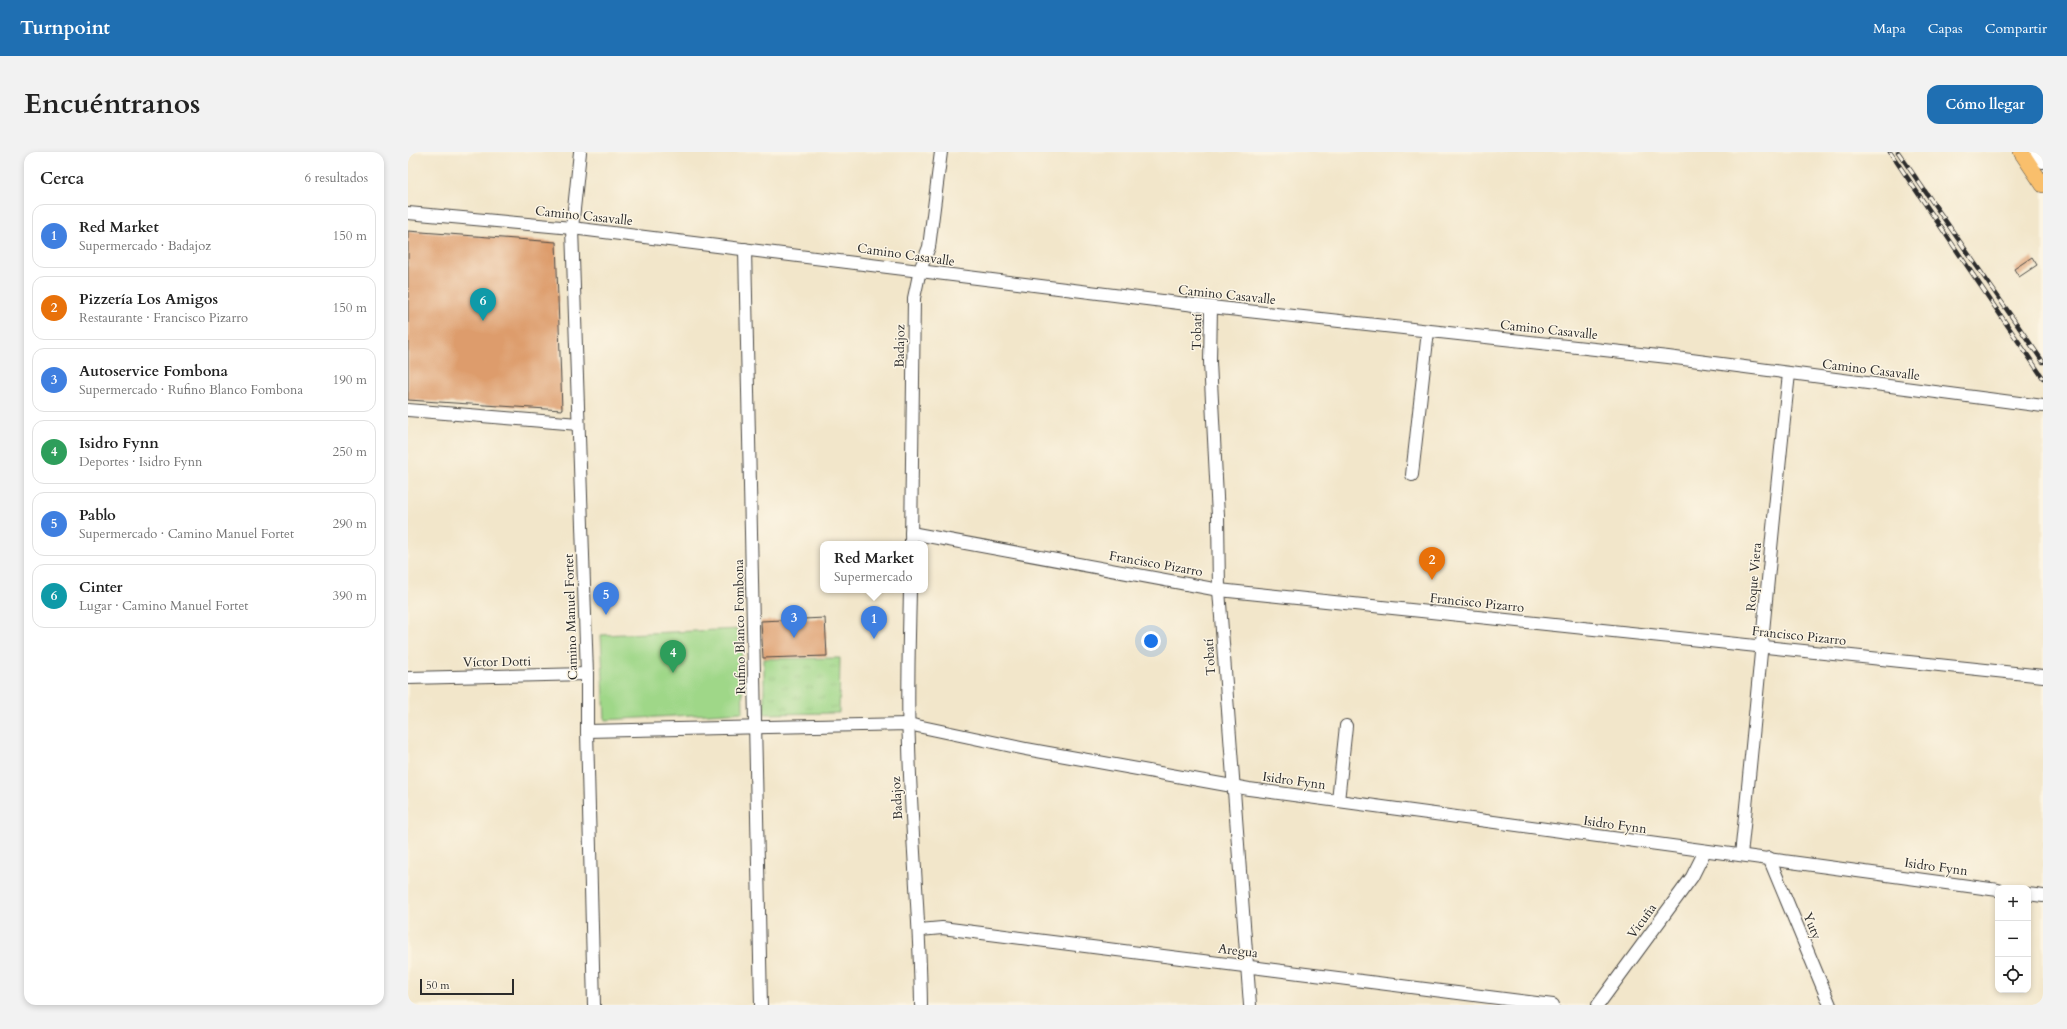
<!DOCTYPE html>
<html lang="es">
<head>
<meta charset="utf-8">
<style>
  body { margin:0; font-family:Cardo,serif; background:#f2f2f2; color:#222 }
  .controls { position:absolute; right:12px; bottom:12px; display:grid; overflow:hidden; border-radius:8px; box-shadow:0 2px 6px #0003 }
  .controls button { width:36px; height:36px; display:grid; place-items:center; padding:0; border:0; border-bottom:1px solid #e0e0e0; background:#fff; color:#222; font:20px sans-serif }
  .scale { position:absolute; left:12px; bottom:10px; width:94px; box-sizing:border-box; padding-left:4px; border:2px solid #2b2b2b; border-top:0; font-size:11px; line-height:14px; white-space:nowrap; color:#2b2b2b; -webkit-text-stroke:3px #fcf5e5; paint-order:stroke }
  .you { position:absolute; left:743px; top:489px; width:14px; height:14px; margin:-10px; border:3px solid #fff; border-radius:50%; background:#1a73e8; box-shadow:0 0 0 6px #1a73e833 }
  .badge { display:grid; place-items:center; width:26px; height:26px; border-radius:50%; background:#1f6fb2; color:#fff; font-size:13px; font-weight:700 }
  .pin { position:absolute; translate:-50% -33px; filter:drop-shadow(0 1px 2px #0008) }
  .pin::after { content:''; position:absolute; top:21px; width:14px; height:12px; background:inherit; clip-path:polygon(0 0,100% 0,50% 100%) }
  .popup { position:absolute; left:412px; top:389px; width:108px; height:52px; box-sizing:border-box; display:grid; place-content:center; border-radius:8px; background:#fff; filter:drop-shadow(0 1px 3px #0005); font-size:13px; white-space:nowrap; color:#767676 }
  .popup b { font-size:15px; color:#222 }
  .popup::after { content:''; position:absolute; left:50%; top:100%; margin-left:-8px; border:8px solid transparent; border-top-color:#fff }
  .list { margin:0; padding:0; list-style:none }
  h2 { display:flex; justify-content:space-between; align-items:center; height:52px; margin:0; padding:0 16px; font-size:17px }
  h2 small { font-size:13px; font-weight:400; color:#767676 }
  .list li { display:grid; grid-template-columns:26px 1fr auto; gap:12px; align-items:center; box-sizing:border-box; height:64px; margin:0 8px 8px; padding:0 8px; border:1px solid #e0e0e0; border-radius:12px }
  .list b { display:block; font-size:15px; white-space:nowrap }
  .list p { margin:0; font-size:13px; white-space:nowrap; color:#767676 }
  .list em { font-size:13px; font-style:normal; color:#767676 }
  .icon { flex:none; width:22px; height:22px; fill:none; stroke:currentColor; stroke-width:2; stroke-linecap:round; stroke-linejoin:round }
  .map { position:relative; flex:none; width:1635px; height:853px; overflow:hidden; border-radius:12px }
  header { display:flex; align-items:center; gap:24px; box-sizing:border-box; height:56px; padding:0 20px; background:#1f6fb2; color:#fff }
  header strong { font-size:19px }
  nav { display:flex; gap:22px; margin-inline-start:auto; font-size:14px }
  .intro { display:flex; align-items:center; justify-content:space-between; box-sizing:border-box; height:96px; padding:0 24px }
  h1 { margin:0; font-size:28px }
  .button { padding:10px 18px; border-radius:12px; background:#1f6fb2; color:#fff; font-size:14px; font-weight:700 }
  main { display:flex; gap:24px; padding:0 24px }
  aside { flex:1; background:#fff; border-radius:12px; box-shadow:0 2px 6px #0003 }
  .map>svg:first-child { display:block }
  .grass { fill:url(#grass-tufts); stroke:#65815a }
  .pitch { fill:#9fd788; stroke:#65815a }
  .building { fill:#dd9c6c }
  .lines { fill:none; stroke-linecap:round; stroke-linejoin:round }
  .minor-casing { stroke:#494743; stroke-width:14 }
  .major-casing { stroke:#494743; stroke-width:16 }
  .minor { stroke:#fff; stroke-width:12 }
  .major { stroke:#f9bf6c; stroke-width:15 }
  .rail-casing { stroke:#2b2b2b; stroke-width:4.5 }
  .rail { stroke:#fcf5e5; stroke-width:3; stroke-dasharray:9; stroke-linecap:butt }
  .labels { text-anchor:middle; dominant-baseline:central; stroke-width:3; stroke-linejoin:round; paint-order:stroke }
  .street-label { font-size:13px; fill:#2b2b2b; stroke:#fcf5e5 }
</style>
</head>
<body>
<header>
<strong>Turnpoint</strong>
<nav><a>Mapa</a><a>Capas</a><a>Compartir</a></nav>
</header>
<div class="intro"><h1>Encuéntranos</h1><a class="button">Cómo llegar</a></div>
<main>
<aside>
<h2>Cerca<small>6 resultados</small></h2>
<ul class="list">
<li><span class="badge" style="background:#3f7fe0">1</span><div><b>Red Market</b><p>Supermercado · Badajoz</p></div><em>150 m</em></li>
<li><span class="badge" style="background:#e8710a">2</span><div><b>Pizzería Los Amigos</b><p>Restaurante · Francisco Pizarro</p></div><em>150 m</em></li>
<li><span class="badge" style="background:#3f7fe0">3</span><div><b>Autoservice Fombona</b><p>Supermercado · Rufino Blanco Fombona</p></div><em>190 m</em></li>
<li><span class="badge" style="background:#2e9e5b">4</span><div><b>Isidro Fynn</b><p>Deportes · Isidro Fynn</p></div><em>250 m</em></li>
<li><span class="badge" style="background:#3f7fe0">5</span><div><b>Pablo</b><p>Supermercado · Camino Manuel Fortet</p></div><em>290 m</em></li>
<li><span class="badge" style="background:#0f9aa8">6</span><div><b>Cinter</b><p>Lugar · Camino Manuel Fortet</p></div><em>390 m</em></li>
</ul>
</aside>
<div class="map">
<svg width="1635" height="853" viewBox="0 0 1635 853">
  <defs>
    <pattern id="grass-tufts" width="24" height="20" patternUnits="userSpaceOnUse"><rect width="24" height="20" fill="#9fd788"/><path d="M3 7l-1-3M5 7V3M7 7l1-3M15 17l-1-3M17 17v-4M19 17l1-3" fill="none" stroke="#89b976"/></pattern>
  </defs>
  <rect width="100%" height="100%" fill="#fcf5e5"/>
  <filter id="ink" filterUnits="userSpaceOnUse"><feTurbulence type="fractalNoise" baseFrequency=".025" numOctaves="2"/><feDisplacementMap in="SourceGraphic" scale="8" xChannelSelector="R" yChannelSelector="G"/><feConvolveMatrix kernelMatrix="1 2 1 2 8 2 1 2 1" color-interpolation-filters="sRGB"/></filter>
  <filter id="wash" filterUnits="userSpaceOnUse"><feTurbulence type="fractalNoise" baseFrequency=".012" numOctaves="4" result="noise"/><feDisplacementMap in="SourceGraphic" scale="16" xChannelSelector="R" yChannelSelector="G"/><feGaussianBlur stdDeviation="0.9" result="paint"/><feColorMatrix in="noise" values="0 0 0 0 0 0 0 0 0 0 0 0 0 0 0 0 0 1.4 0 .05"/><feComposite in="paint" operator="in"/></filter>
  <g filter="url(#wash)">
    <rect width="100%" height="100%" fill="#f2e6ca"/>
    <polygon class="grass" points="432,506 431,561 356,562 356,507"/>
    <polygon class="pitch" points="333,477 335,560 197,568 193,483"/>
    <g id="blocks">
      <g class="building">
        <polygon points="0,79 148,90 154,258 0,248"/>
        <polygon points="1624,105 1629,113 1611,125 1606,117"/>
        <polygon points="417,466 419,504 355,506 353,469"/>
      </g>
    </g>
  </g>
  <g filter="url(#ink)">
    <use href="#blocks" fill-opacity="0" stroke="#494743" stroke-width="1"/>
    <g class="lines">
      <defs>
        <g id="minor">
          <polyline points="172,0 164,76 179,522 179,579 186,853"/>
          <polyline points="1628,0 1635,10"/>
          <polyline points="0,61 164,76 803,155 1260,205 1635,254"/>
          <polyline points="337,97 353,853"/>
          <polyline points="803,155 802,210 810,364 811,438 842,853"/>
          <polyline points="0,258 170,272"/>
          <polyline points="1004,323 1020,179"/>
          <polyline points="503,381 811,438 1635,524"/>
          <polyline points="503,392 506,146 512,118 521,95 533,0"/>
          <path d="M502,438C501,489 499,541 501,593C503,680 512,766 513,853"/>
          <polyline points="0,526 179,522"/>
          <polyline points="179,579 500,572 618,597 841,637 1590,738"/>
          <polyline points="930,649 938,574"/>
          <path d="M1333,703C1350,543 1363,382 1381,222"/>
          <polyline points="1361,706 1422,853"/>
          <polyline points="1620,742 1635,744"/>
          <polyline points="512,778 534,776 550,778 1145,853"/>
          <polyline points="1190,853 1284,725 1297,699"/>
        </g>
        <polyline id="major" points="1613,0 1635,33"/>
      </defs>
      <use href="#minor" class="minor-casing"/>
      <use href="#major" class="major-casing"/>
      <use href="#minor" class="minor"/>
      <use href="#major" class="major"/>
      <defs>
        <g id="rail">
          <polyline points="1482,0 1635,226"/>
          <polyline points="1490,0 1635,210"/>
        </g>
      </defs>
      <use href="#rail" class="rail-casing"/>
      <use href="#rail" class="rail"/>
    </g>
  </g>
  <g class="labels">
    <g class="street-label">
      <text transform="translate(176 64) rotate(6)">Camino Casavalle</text>
      <text transform="translate(498 103) rotate(8)">Camino Casavalle</text>
      <text transform="translate(819 143) rotate(6)">Camino Casavalle</text>
      <text transform="translate(1141 178) rotate(6)">Camino Casavalle</text>
      <text transform="translate(789 180) rotate(-89)">Tobatí</text>
      <text transform="translate(492 194) rotate(-89)">Badajoz</text>
      <text transform="translate(1463 218) rotate(7)">Camino Casavalle</text>
      <text transform="translate(748 412) rotate(10)">Francisco Pizarro</text>
      <text transform="translate(1346 425) rotate(-85)">Roque Viera</text>
      <text transform="translate(1069 451) rotate(6)">Francisco Pizarro</text>
      <text transform="translate(163 465) rotate(-92)">Camino Manuel Fortet</text>
      <text transform="translate(332 475) rotate(-91)">Rufino Blanco Fombona</text>
      <text transform="translate(1391 484) rotate(6)">Francisco Pizarro</text>
      <text transform="translate(802 505) rotate(-94)">Tobatí</text>
      <text transform="translate(89 510) rotate(-1)">Víctor Dotti</text>
      <text transform="translate(886 629) rotate(8)">Isidro Fynn</text>
      <text transform="translate(489 646) rotate(-93)">Badajoz</text>
      <text transform="translate(1207 673) rotate(8)">Isidro Fynn</text>
      <text transform="translate(1528 715) rotate(8)">Isidro Fynn</text>
      <text transform="translate(1234 769) rotate(-54)">Vicuña</text>
      <text transform="translate(1404 774) rotate(67)">Yuty</text>
      <text transform="translate(830 799) rotate(7)">Aregua</text>
    </g>
  </g>
</svg>
<div class="controls">
<button>+</button>
<button>−</button>
<button><svg class="icon" aria-label="locate" viewBox="0 0 24 24"><circle cx="12" cy="12" r="6"/><path d="M12 2v4M12 18v4M2 12h4M18 12h4"/></svg></button>
</div>
<div class="scale">50 m</div>
<div class="you"></div>
<div class="pin badge" style="left:466px;top:487px;background:#3f7fe0">1</div>
<div class="popup"><b>Red Market</b>Supermercado</div>
<div class="pin badge" style="left:1024px;top:428px;background:#e8710a">2</div>
<div class="pin badge" style="left:386px;top:486px;background:#3f7fe0">3</div>
<div class="pin badge" style="left:265px;top:521px;background:#2e9e5b">4</div>
<div class="pin badge" style="left:198px;top:463px;background:#3f7fe0">5</div>
<div class="pin badge" style="left:75px;top:169px;background:#0f9aa8">6</div>
</div>
</main>
</body>
</html>
